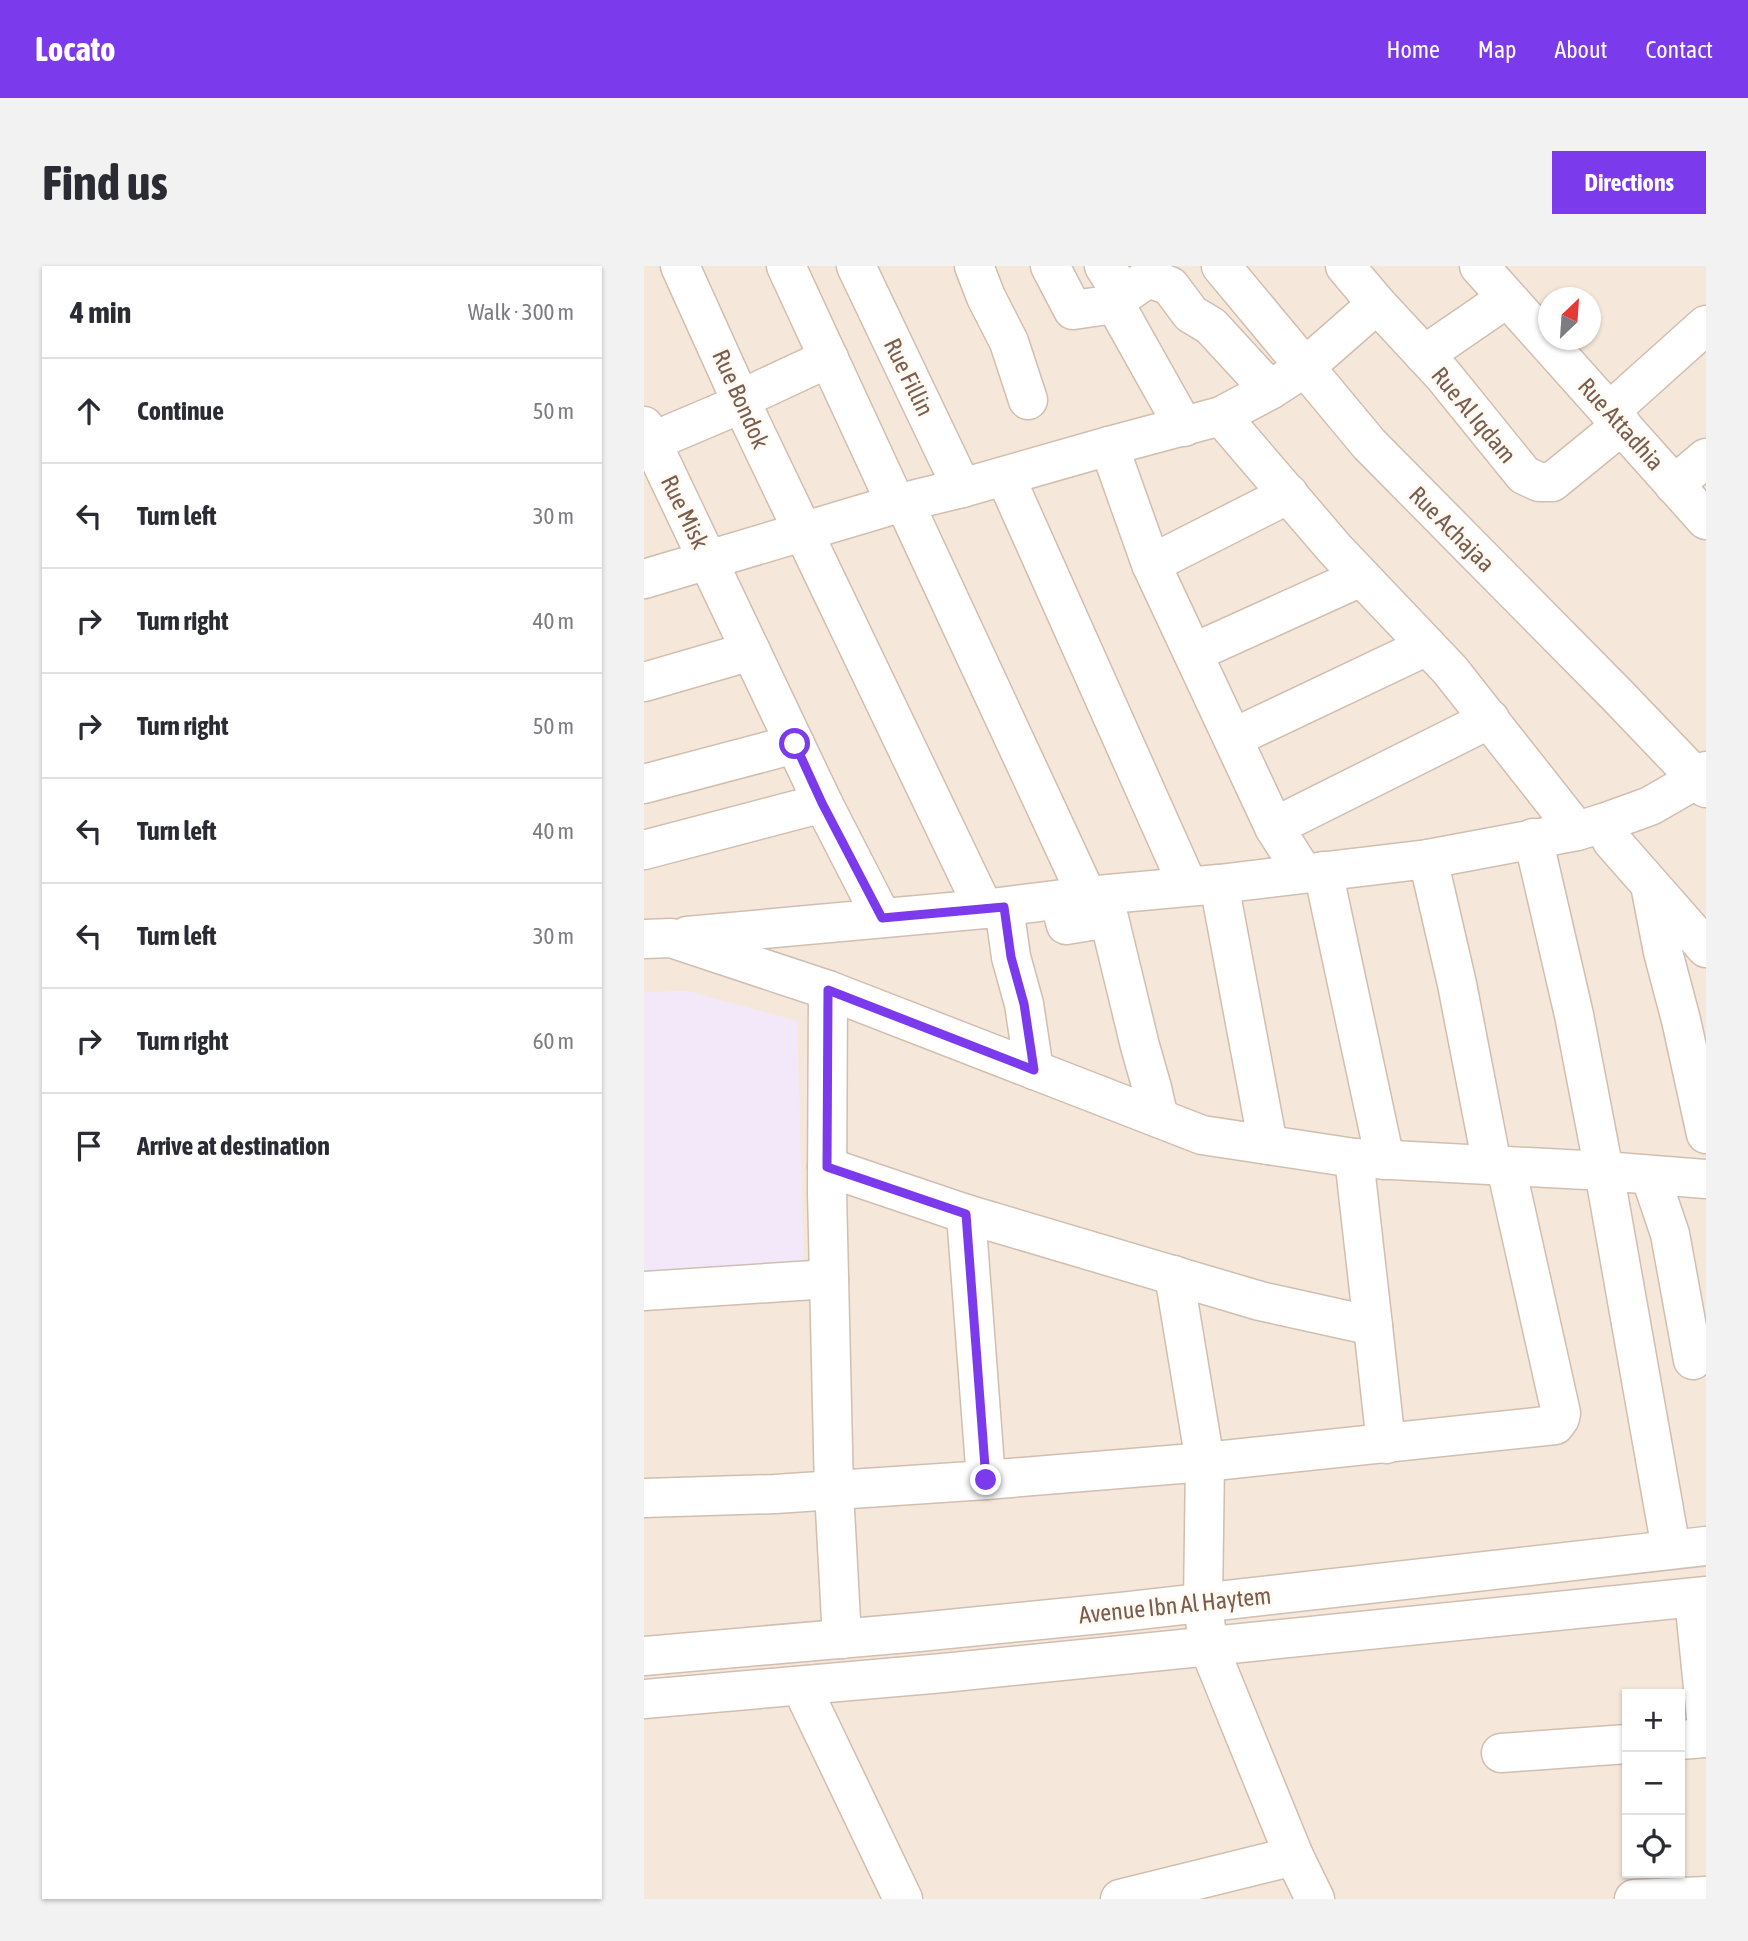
<!DOCTYPE html>
<html lang="en">
<head>
<meta charset="utf-8">
<style>
  body { margin:0; font-family:"Asap Condensed",sans-serif; background:#f2f2f3; color:#2b2b33 }
  .controls { position:absolute; right:21px; bottom:21px; display:grid; overflow:hidden; border-radius:0px; box-shadow:0 2px 5px #0004 }
  .controls button { width:63px; height:63px; display:grid; place-items:center; padding:0; border:0; border-bottom:2px solid #e1e1e2; background:#fff; color:#2b2b33; font:35px sans-serif }
  .compass { position:absolute; left:894px; top:21px; width:63px; height:63px; border-radius:50%; background:#fff; box-shadow:0 2px 5px #0004; rotate:25deg }
  .stop { position:absolute; width:21px; height:21px; margin:-16px; border:5px solid #7c3aed; border-radius:50%; background:#fff }
  .stop.end { background:#7c3aed; border-color:#fff; box-shadow:0 2px 7px #0008 }
  .list { margin:0; padding:0; list-style:none }
  h2 { display:flex; justify-content:space-between; align-items:center; height:91px; margin:0; padding:0 28px; font-size:30px }
  h2 small { font-size:23px; font-weight:400; color:#7c7c81 }
  .list li { display:grid; grid-template-columns:46px 1fr auto; gap:21px; align-items:center; box-sizing:border-box; height:105px; padding:0 28px; border-top:2px solid #e1e1e2 }
  .list b { display:block; font-size:26px; white-space:nowrap }
  .list em { font-size:23px; font-style:normal; color:#7c7c81 }
  .icon { flex:none; width:38px; height:38px; fill:none; stroke:currentColor; stroke-width:2; stroke-linecap:round; stroke-linejoin:round }
  .map { position:relative; flex:none; width:1062px; height:1633px; overflow:hidden; border-radius:0px }
  header { display:flex; align-items:center; gap:42px; box-sizing:border-box; height:98px; padding:0 35px; background:#7c3aed; color:#fff }
  header strong { font-size:33px }
  nav { display:flex; gap:38px; margin-inline-start:auto; font-size:24px }
  .intro { display:flex; align-items:center; justify-content:space-between; box-sizing:border-box; height:168px; padding:0 42px }
  h1 { margin:0; font-size:49px }
  .button { padding:18px 32px; border-radius:0px; background:#7c3aed; color:#fff; font-size:24px; font-weight:700 }
  main { display:flex; gap:42px; padding:0 42px }
  aside { flex:1; background:#fff; border-radius:0px; box-shadow:0 2px 5px #0004 }
  .map>svg:first-child { display:block }
  .residential { fill:#f5e8da; fill-rule:evenodd }
  .education { fill:#f3e8fa }
  .lines { fill:none; stroke-linecap:round; stroke-linejoin:round }
  .minor-casing { stroke:#d1beb0; stroke-width:41 }
  .minor { stroke:#fff; stroke-width:38 }
  .route { stroke:#7c3aed; stroke-width:9 }
  .labels { text-anchor:middle; dominant-baseline:central; stroke-width:6; stroke-linejoin:round; paint-order:stroke }
  .street-label { font-size:24px; fill:#7a5c4d; stroke:#fffaf3 }
</style>
</head>
<body>
<header>
<strong>Locato</strong>
<nav><a>Home</a><a>Map</a><a>About</a><a>Contact</a></nav>
</header>
<div class="intro"><h1>Find us</h1><a class="button">Directions</a></div>
<main>
<aside>
<h2>4 min<small>Walk · 300 m</small></h2>
<ul class="list">
<li><svg class="icon" aria-label="ahead" viewBox="0 0 24 24"><path d="M12 20V5M6 11l6-6 6 6"/></svg><div><b>Continue</b></div><em>50 m</em></li>
<li><svg class="icon" aria-label="left" viewBox="0 0 24 24"><path d="M17 20v-9H6M10 6l-5 5 5 5"/></svg><div><b>Turn left</b></div><em>30 m</em></li>
<li><svg class="icon" aria-label="right" viewBox="0 0 24 24"><path d="M7 20v-9h11M14 6l5 5-5 5"/></svg><div><b>Turn right</b></div><em>40 m</em></li>
<li><svg class="icon" aria-label="right" viewBox="0 0 24 24"><path d="M7 20v-9h11M14 6l5 5-5 5"/></svg><div><b>Turn right</b></div><em>50 m</em></li>
<li><svg class="icon" aria-label="left" viewBox="0 0 24 24"><path d="M17 20v-9H6M10 6l-5 5 5 5"/></svg><div><b>Turn left</b></div><em>40 m</em></li>
<li><svg class="icon" aria-label="left" viewBox="0 0 24 24"><path d="M17 20v-9H6M10 6l-5 5 5 5"/></svg><div><b>Turn left</b></div><em>30 m</em></li>
<li><svg class="icon" aria-label="right" viewBox="0 0 24 24"><path d="M7 20v-9h11M14 6l5 5-5 5"/></svg><div><b>Turn right</b></div><em>60 m</em></li>
<li><svg class="icon" aria-label="arrive" viewBox="0 0 24 24"><path d="M6 21V4h12l-3 4 3 4H6"/></svg><div><b>Arrive at destination</b></div></li>
</ul>
</aside>
<div class="map">
<svg width="1062" height="1633" viewBox="0 0 1062 1633">
  <rect width="100%" height="100%" fill="#fdf6ec"/>
  <path class="residential" d="M0,0H1062V1633H0ZM904,32H946V74H904ZM983,1428H1036V1607H983Z"/>
  <polygon class="education" points="43,725 153,755 160,1007 0,1011 0,726"/>
  <g class="lines">
    <defs>
      <g id="minor">
        <polyline points="36,0 107,157 340,643"/>
        <polyline points="142,0 252,238"/>
        <polyline points="212,0 318,222"/>
        <polyline points="330,0 342,31 365,76 384,134"/>
        <polyline points="406,0 429,44 471,38 540,161"/>
        <polyline points="460,0 467,11 484,26 504,12 526,20 547,48 567,60 626,124"/>
        <polyline points="577,0 725,178 975,431 1062,522"/>
        <polyline points="701,0 733,38 799,109 880,209 895,216 908,216 978,159"/>
        <polyline points="835,0 1062,254"/>
        <polyline points="780,89 863,32"/>
        <polyline points="97,133 185,92"/>
        <polyline points="965,146 1062,59"/>
        <polyline points="577,150 691,283 806,404 933,565"/>
        <polyline points="0,160 179,537 238,652"/>
        <polyline points="0,179 99,137"/>
        <polyline points="465,180 507,298 630,561 659,607"/>
        <polyline points="361,210 544,620"/>
        <polyline points="1030,219 1062,192"/>
        <polyline points="260,236 443,630"/>
        <polyline points="507,298 645,228"/>
        <polyline points="0,313 252,238 318,222 465,180 577,150 626,124 660,102 733,38"/>
        <polyline points="549,387 717,311"/>
        <polyline points="0,416 107,385"/>
        <polyline points="589,472 783,380"/>
        <polyline points="0,518 151,478"/>
        <polyline points="959,557 968,575 1062,682"/>
        <polyline points="630,561 846,453"/>
        <polyline points="889,572 930,749 960,905 1027,1283"/>
        <polyline points="0,584 179,537"/>
        <polyline points="784,593 813,718 848,899"/>
        <polyline points="679,605 741,894"/>
        <polyline points="575,618 624,879"/>
        <polyline points="1006,619 1019,686 1037,754 1062,868"/>
        <polyline points="360,641 367,691 380,738 390,804"/>
        <polyline points="420,652 422,659 465,652 496,780 508,822 515,852"/>
        <polyline points="43,670 340,643 443,630 575,618 784,593 933,565 959,557 1006,540 1053,513 1062,505"/>
        <polyline points="0,673 27,672 184,724 558,869 710,892 960,905 1062,913"/>
        <polyline points="184,724 183,926 190,1225 198,1373"/>
        <polyline points="710,892 729,1060"/>
        <polyline points="183,901 322,948 616,1035 729,1060 742,1178"/>
        <polyline points="1006,909 1026,968 1049,1094"/>
        <polyline points="322,948 342,1214"/>
        <polyline points="530,1009 561,1196 559,1337 564,1379 650,1590 671,1633"/>
        <polyline points="0,1025 185,1013"/>
        <polyline points="0,1232 131,1228 342,1214 561,1196 911,1159 916,1152 917,1147 862,901"/>
        <polyline points="1050,1332 1062,1451"/>
        <polyline points="0,1390 275,1366 477,1346 1062,1280"/>
        <polyline points="157,1420 259,1633"/>
        <polyline points="0,1433 299,1407 1062,1330"/>
        <polyline points="1036,1474 1062,1472"/>
        <polyline points="857,1487 983,1478"/>
        <polyline points="476,1633 650,1590"/>
        <polyline points="990,1633 1062,1630"/>
      </g>
    </defs>
    <use href="#minor" class="minor-casing"/>
    <use href="#minor" class="minor"/>
  </g>
  <g class="lines">
    <polyline class="route" points="151,478 178,537 238,652 360,641 367,691 380,738 390,804 184,724 183,901 322,948 342,1214"/>
  </g>
  <g class="labels">
    <g class="street-label">
      <text transform="translate(265 111) rotate(64)">Rue Fillin</text>
      <text transform="translate(97 133) rotate(66)">Rue Bondok</text>
      <text transform="translate(830 149) rotate(50)">Rue Al Iqdam</text>
      <text transform="translate(977 158) rotate(48)">Rue Attadhia</text>
      <text transform="translate(41 246) rotate(64)">Rue Misk</text>
      <text transform="translate(808 263) rotate(45)">Rue Achajaa</text>
      <text transform="translate(531 1339) rotate(-6)">Avenue Ibn Al Haytem</text>
    </g>
  </g>
</svg>
<div class="controls">
<button>+</button>
<button>−</button>
<button><svg class="icon" aria-label="locate" viewBox="0 0 24 24"><circle cx="12" cy="12" r="6"/><path d="M12 2v4M12 18v4M2 12h4M18 12h4"/></svg></button>
</div>
<svg class="compass" viewBox="-18 -18 36 36"><path d="M0-13l5 13h-10z" fill="#e53935"/><path d="M0 13l5-13h-10z" fill="#7c7c81"/></svg>
<div class="stop" style="left:151px;top:478px"></div>
<div class="stop end" style="left:342px;top:1214px"></div>
</div>
</main>
</body>
</html>
